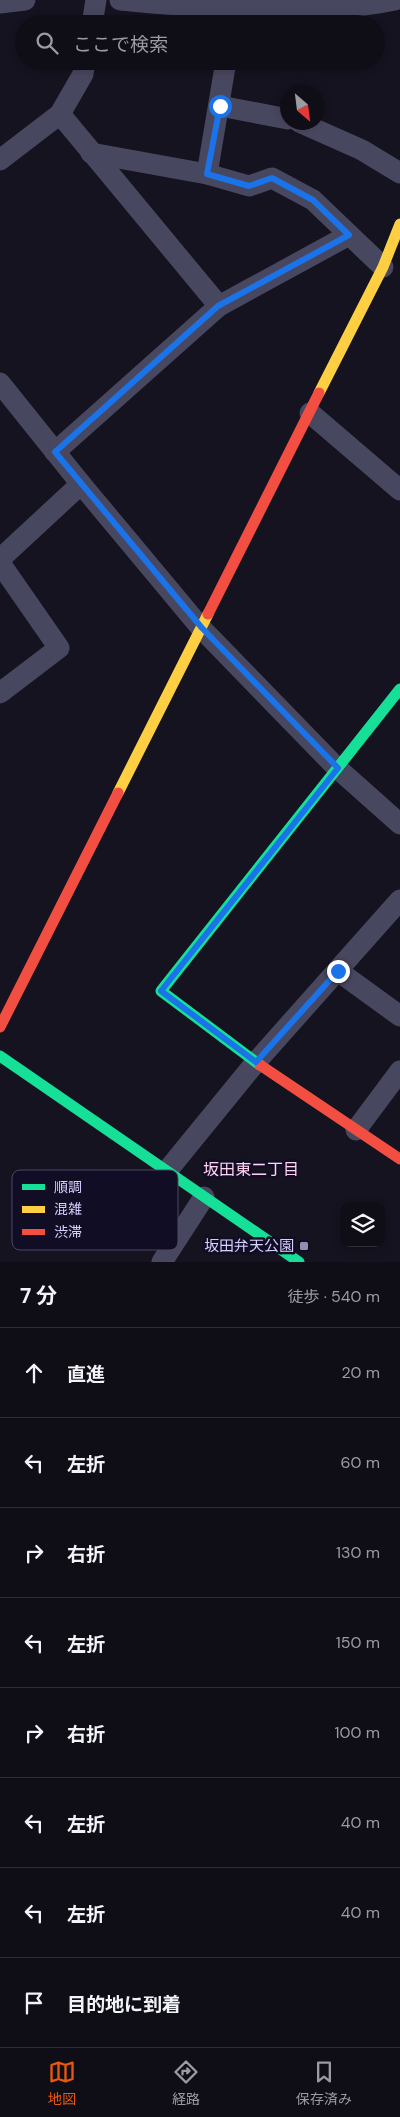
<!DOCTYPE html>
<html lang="ja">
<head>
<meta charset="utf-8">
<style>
  body { margin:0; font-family:"DM Sans","Noto Sans JP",sans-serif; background:#181720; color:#f1f3f6 }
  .controls { position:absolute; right:15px; bottom:15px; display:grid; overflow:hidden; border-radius:10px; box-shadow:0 2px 8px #0003 }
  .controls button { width:45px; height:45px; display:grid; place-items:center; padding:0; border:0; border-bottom:1px solid #2f2e36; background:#0f0e17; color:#f1f3f6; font:25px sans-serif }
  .compass { position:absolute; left:280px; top:85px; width:45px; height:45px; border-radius:50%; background:#0f0e17; box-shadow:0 2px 8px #0003; rotate:152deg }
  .stop { position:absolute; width:15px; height:15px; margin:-11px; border:4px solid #1a73e8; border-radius:50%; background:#fff }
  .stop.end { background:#1a73e8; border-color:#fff; box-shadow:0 1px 5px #0008 }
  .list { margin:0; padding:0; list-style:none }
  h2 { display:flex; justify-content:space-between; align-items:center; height:65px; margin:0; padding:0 20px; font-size:21px }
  h2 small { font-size:16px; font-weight:400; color:#9b9ca1 }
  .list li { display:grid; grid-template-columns:32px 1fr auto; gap:15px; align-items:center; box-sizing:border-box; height:90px; padding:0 20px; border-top:1px solid #2f2e36 }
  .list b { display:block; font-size:19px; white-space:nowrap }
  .list em { font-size:16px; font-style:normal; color:#9b9ca1 }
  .icon { flex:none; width:28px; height:28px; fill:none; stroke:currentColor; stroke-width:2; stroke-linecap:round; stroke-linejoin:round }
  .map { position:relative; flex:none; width:400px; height:1262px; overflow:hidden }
  .search { position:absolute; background:#0f0e17; box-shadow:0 2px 8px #0003; left:15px; right:15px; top:15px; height:55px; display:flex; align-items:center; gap:12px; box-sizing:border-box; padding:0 18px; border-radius:28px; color:#9b9ca1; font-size:19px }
  .sheet { height:785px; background:#0f0e17 }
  nav { display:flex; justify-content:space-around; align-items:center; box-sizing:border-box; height:70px; border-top:1px solid #2f2e36; background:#0f0e17; font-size:14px; color:#9b9ca1 }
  nav a { display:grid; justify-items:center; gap:2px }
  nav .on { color:#ea580c }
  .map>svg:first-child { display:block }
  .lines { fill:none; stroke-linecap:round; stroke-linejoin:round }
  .street { stroke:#484760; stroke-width:21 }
  .fast { stroke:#16e098; stroke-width:11 }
  .slow { stroke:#ffcf43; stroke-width:11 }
  .jam { stroke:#f24e42; stroke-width:11 }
  .route { stroke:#1a73e8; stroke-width:6 }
  .poi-dot { fill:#938eb1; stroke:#110d25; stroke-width:2 }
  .labels { text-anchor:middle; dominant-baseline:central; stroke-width:5; stroke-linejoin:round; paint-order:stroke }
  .poi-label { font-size:15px; fill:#d7d1ff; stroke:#110d25; text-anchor:end }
  .neighbourhood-label { font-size:16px; fill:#ffd3ef; stroke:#110d25 }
  .key { fill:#110d25; stroke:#4c4866; stroke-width:1 }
  .key-label { font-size:14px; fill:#d7d1ff }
</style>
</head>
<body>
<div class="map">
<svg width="400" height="1262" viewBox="0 0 400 1262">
  <rect width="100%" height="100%" fill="#14131f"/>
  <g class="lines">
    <g class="street">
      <path d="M120,0C211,8 305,18 395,0"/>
      <polyline points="0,3 25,0"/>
      <polyline points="92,24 96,0"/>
      <polyline points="220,106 288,119"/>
      <polyline points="60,114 219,306"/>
      <polyline points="299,122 362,150 400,173"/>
      <polyline points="91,153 207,174 249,186 272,178 313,200 383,267"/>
      <polyline points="0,160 60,114 83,74 85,61"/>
      <polyline points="207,174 226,61"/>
      <polyline points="0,383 81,484 201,628 337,768 400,824"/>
      <polyline points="310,413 400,490"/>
      <polyline points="55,452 219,306 349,235"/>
      <polyline points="0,559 81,484"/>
      <polyline points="0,563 59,648 0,693"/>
      <polyline points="338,971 400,1016"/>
      <polyline points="356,1130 400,1071"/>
      <polyline points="167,1171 256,1062 400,900"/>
      <polyline points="162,1262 204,1197"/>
    </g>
    <g class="fast">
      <polyline points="0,1056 299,1262"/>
      <polyline points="260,1065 161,991 400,689"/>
    </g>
    <g class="slow">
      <polyline points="319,393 383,267 400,224"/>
      <polyline points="118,793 208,614"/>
    </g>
    <g class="jam">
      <polyline points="208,614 319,393"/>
      <polyline points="0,1027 118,793"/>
      <polyline points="260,1065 400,1159"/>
    </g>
  </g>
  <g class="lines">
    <polyline class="route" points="220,106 207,174 249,186 272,178 313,200 349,235 218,306 55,452 202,628 338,768 161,991 256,1062 338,971"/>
  </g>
  <rect class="poi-dot" x="299" y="1241" width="10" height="10" rx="2.5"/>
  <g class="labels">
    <g class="poi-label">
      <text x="294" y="1246">坂田弁天公園</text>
    </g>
    <g class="neighbourhood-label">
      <text x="251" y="1169">坂田東二丁目</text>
    </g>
  </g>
  <rect x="12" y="1170" width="166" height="80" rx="8" class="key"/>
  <rect x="22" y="1184" width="23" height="6" fill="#16e098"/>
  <rect x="22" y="1206" width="23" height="7" fill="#ffcf43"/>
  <rect x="22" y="1229" width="23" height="6" fill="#f24e42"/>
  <g class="key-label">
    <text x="54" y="1192">順調</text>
    <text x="54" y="1214">混雑</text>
    <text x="54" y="1237">渋滞</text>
  </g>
</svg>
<div class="controls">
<button><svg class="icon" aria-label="layers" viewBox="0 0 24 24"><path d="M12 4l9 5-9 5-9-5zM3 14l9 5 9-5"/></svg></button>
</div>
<svg class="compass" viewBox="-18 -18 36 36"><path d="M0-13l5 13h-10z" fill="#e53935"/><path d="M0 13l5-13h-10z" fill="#9b9ca1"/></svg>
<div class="stop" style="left:220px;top:106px"></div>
<div class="stop end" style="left:338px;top:971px"></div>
<div class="search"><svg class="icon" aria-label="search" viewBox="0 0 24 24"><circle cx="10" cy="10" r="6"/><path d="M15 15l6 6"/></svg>ここで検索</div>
</div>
<section class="sheet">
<h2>7 分<small>徒歩 · 540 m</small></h2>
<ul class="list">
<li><svg class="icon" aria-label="ahead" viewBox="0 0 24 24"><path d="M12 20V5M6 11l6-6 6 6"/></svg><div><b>直進</b></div><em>20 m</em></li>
<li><svg class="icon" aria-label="left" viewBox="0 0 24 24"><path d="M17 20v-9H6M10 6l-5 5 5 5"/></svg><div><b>左折</b></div><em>60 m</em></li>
<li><svg class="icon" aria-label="right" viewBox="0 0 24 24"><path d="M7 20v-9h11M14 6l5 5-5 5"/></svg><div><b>右折</b></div><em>130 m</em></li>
<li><svg class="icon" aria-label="left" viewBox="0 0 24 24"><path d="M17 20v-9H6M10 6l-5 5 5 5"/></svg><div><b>左折</b></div><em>150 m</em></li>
<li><svg class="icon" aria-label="right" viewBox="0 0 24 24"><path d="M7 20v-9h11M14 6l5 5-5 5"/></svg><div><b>右折</b></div><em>100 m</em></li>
<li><svg class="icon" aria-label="left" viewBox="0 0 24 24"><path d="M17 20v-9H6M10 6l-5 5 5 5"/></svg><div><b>左折</b></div><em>40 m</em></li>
<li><svg class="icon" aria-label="left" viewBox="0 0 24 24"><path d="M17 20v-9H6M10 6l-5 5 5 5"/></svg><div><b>左折</b></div><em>40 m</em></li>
<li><svg class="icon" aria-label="arrive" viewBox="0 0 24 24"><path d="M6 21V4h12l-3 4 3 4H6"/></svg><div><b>目的地に到着</b></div></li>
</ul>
</section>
<nav>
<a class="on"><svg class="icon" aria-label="map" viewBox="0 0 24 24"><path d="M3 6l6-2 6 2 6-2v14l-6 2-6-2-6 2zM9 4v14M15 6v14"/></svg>地図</a>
<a><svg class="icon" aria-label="directions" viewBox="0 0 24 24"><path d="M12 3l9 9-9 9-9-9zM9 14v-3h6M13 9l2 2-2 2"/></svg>経路</a>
<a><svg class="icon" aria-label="saved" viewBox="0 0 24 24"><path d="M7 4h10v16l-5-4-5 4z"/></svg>保存済み</a>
</nav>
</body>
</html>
